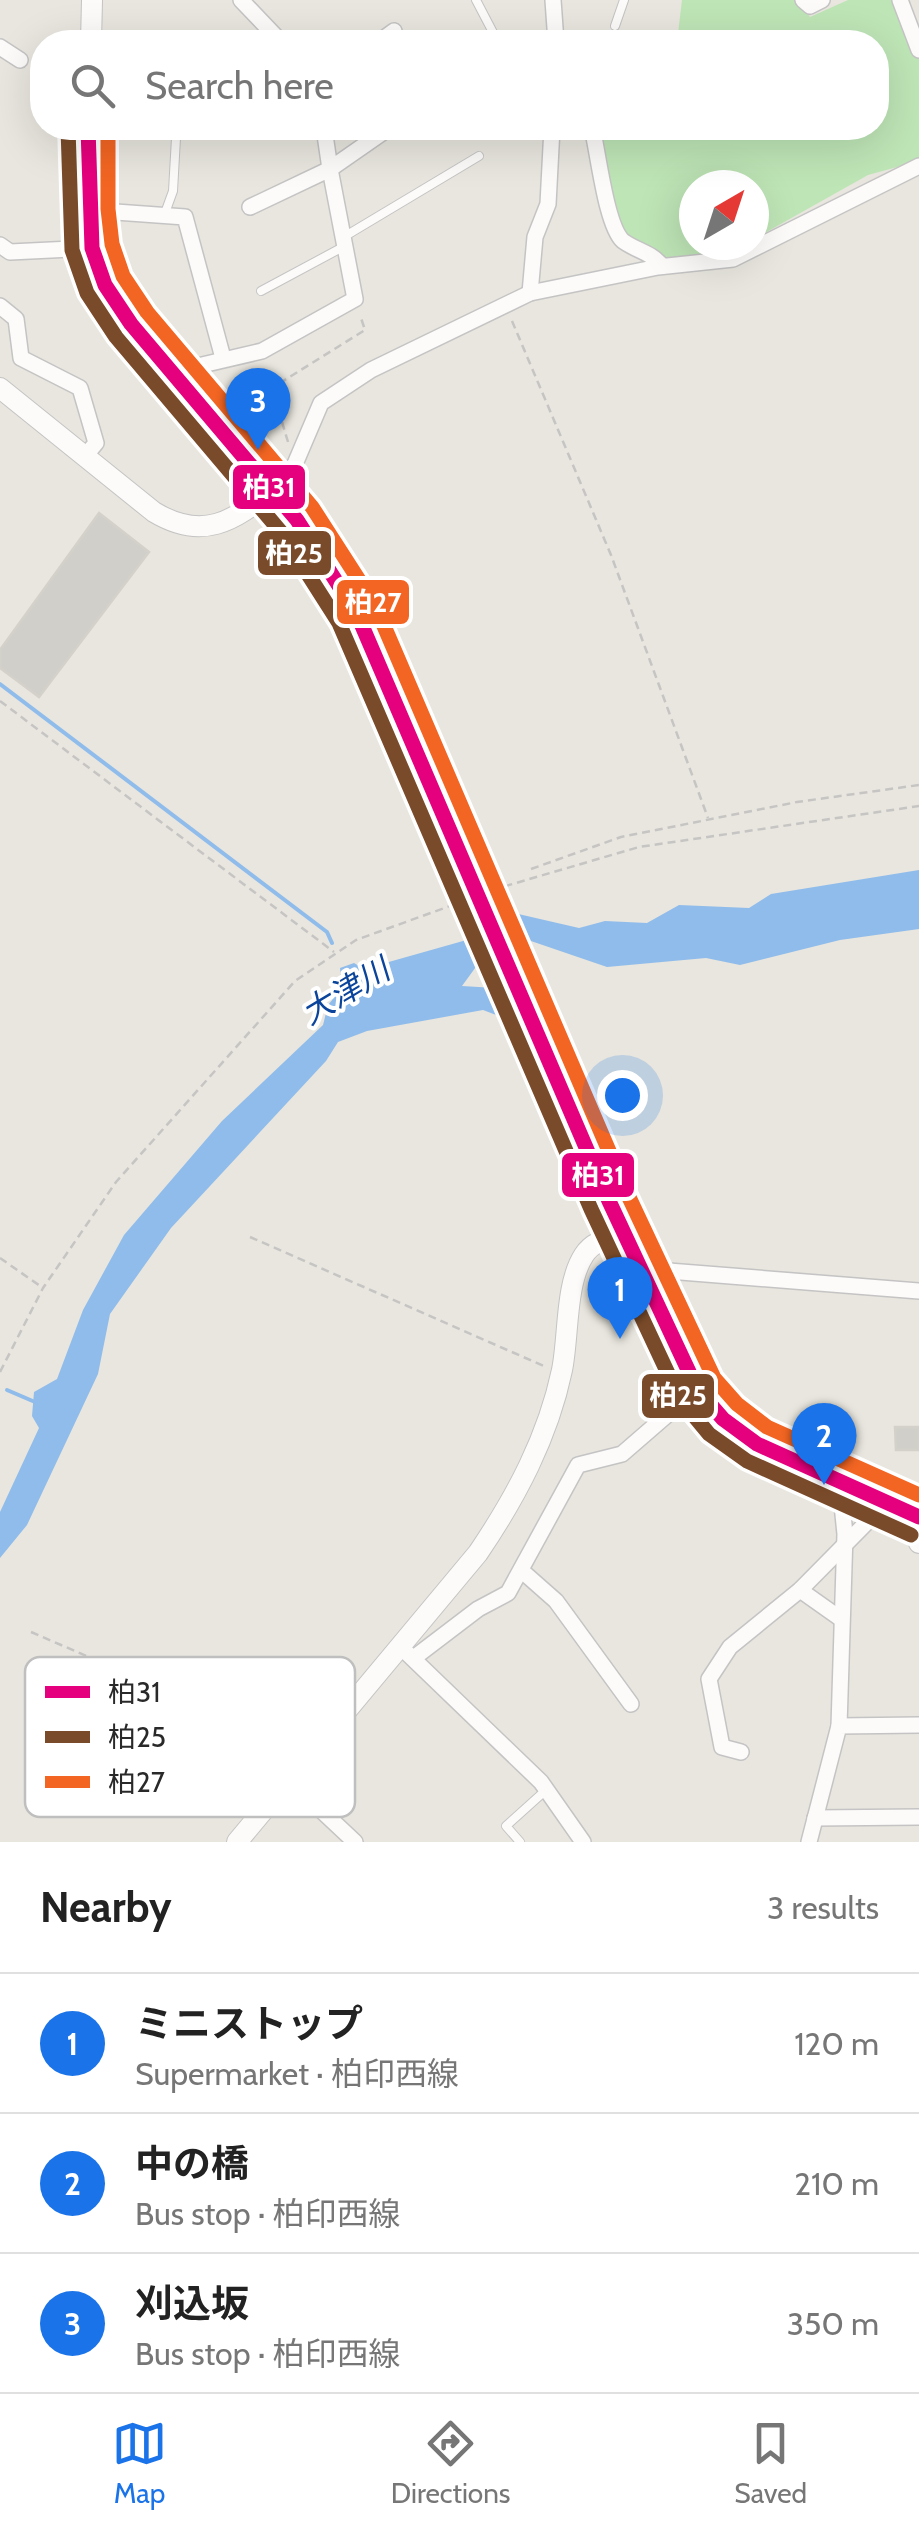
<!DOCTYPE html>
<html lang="en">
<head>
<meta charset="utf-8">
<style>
  body { margin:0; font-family:Cabin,"Noto Sans JP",sans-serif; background:#f2f2f2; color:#222 }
  .compass { position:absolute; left:679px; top:170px; width:90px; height:90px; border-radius:50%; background:#fff; box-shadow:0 10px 40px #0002; rotate:39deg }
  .you { position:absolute; left:622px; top:1095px; width:35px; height:35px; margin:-25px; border:8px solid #fff; border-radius:50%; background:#1a73e8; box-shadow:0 0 0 15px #1a73e833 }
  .badge { display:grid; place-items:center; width:65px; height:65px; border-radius:50%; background:#1a73e8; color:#fff; font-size:32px; font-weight:700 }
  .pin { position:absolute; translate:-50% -82px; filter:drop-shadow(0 2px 5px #0008) }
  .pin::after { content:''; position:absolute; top:52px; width:35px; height:30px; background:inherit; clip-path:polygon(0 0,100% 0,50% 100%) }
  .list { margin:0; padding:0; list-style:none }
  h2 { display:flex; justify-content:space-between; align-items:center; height:130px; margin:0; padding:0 40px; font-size:42px }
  h2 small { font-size:32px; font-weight:400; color:#767676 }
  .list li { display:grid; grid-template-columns:65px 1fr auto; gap:30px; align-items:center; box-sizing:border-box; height:140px; padding:0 40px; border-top:2px solid #e0e0e0 }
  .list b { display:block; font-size:38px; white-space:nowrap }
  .list p { margin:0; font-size:32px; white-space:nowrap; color:#767676 }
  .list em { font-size:32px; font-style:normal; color:#767676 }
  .icon { flex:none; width:55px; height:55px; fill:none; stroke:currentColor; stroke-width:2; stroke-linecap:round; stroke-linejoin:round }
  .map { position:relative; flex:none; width:919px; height:1842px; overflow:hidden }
  .search { position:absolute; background:#fff; box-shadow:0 10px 40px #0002; left:30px; right:30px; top:30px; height:110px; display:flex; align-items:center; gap:25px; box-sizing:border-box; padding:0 35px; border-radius:40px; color:#767676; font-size:38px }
  .sheet { height:550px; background:#fff }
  nav { display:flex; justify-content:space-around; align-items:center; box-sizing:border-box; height:140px; border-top:2px solid #e0e0e0; background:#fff; font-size:28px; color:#767676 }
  nav a { display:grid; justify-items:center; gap:5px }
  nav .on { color:#1a73e8 }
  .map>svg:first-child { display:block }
  .green { fill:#bee5b6 }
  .water { fill:#90bceb }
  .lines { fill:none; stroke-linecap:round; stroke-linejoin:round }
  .stream { stroke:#90bceb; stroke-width:4 }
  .building { fill:#d1cfc9; stroke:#d3d1ca; stroke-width:2.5 }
  .lane-casing { stroke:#c5c4c4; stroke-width:10 }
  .street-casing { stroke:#c5c4c4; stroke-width:18 }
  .secondary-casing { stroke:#c5c4c4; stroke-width:22 }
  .path { stroke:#c6c5c4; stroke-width:2.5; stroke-dasharray:8 5; stroke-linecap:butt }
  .lane { stroke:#fcfbfa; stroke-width:8 }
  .street { stroke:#fcfbfa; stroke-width:15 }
  .secondary { stroke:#fcfbfa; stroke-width:20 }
  .bus-1-casing { stroke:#fff; stroke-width:22 }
  .bus-2-casing { stroke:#fff; stroke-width:22 }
  .bus-3-casing { stroke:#fff; stroke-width:22 }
  .bus-1 { stroke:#e5007d; stroke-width:15 }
  .bus-2 { stroke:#7a4b2a; stroke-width:15 }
  .bus-3 { stroke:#f26522; stroke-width:15 }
  .labels { text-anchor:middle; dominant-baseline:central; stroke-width:8; stroke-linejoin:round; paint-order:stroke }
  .water-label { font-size:32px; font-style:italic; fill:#0b449b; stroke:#fff }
  .key { fill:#fff; stroke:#bfbfbf; stroke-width:2.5 }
  .key-label { font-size:28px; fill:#292929 }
  .line-badge { stroke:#fff; stroke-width:4 }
  .badge-label { font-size:28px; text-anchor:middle; font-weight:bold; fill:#fff }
</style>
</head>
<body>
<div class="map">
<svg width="919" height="1842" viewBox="0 0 919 1842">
  <rect width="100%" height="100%" fill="#e8e6de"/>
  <polygon class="green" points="682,0 798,0 810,17 848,0 893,0 919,58 919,161 868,175 754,239 754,185 694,185 694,245 744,245 734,251 664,260 628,238 605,203 586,128 876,128 876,42 677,42"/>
  <polygon class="water" points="919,870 919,929 840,940 740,965 706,958 607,967 528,940 478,964 462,986 495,988 512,1021 483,1010 367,1031 338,1042 326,1061 171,1228 110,1314 98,1374 27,1525 0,1558 0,1512 39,1428 32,1416 34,1392 57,1379 83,1310 124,1235 222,1121 323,1025 328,1005 342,988 340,968 354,963 364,969 463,941 514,913 579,928 605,921 647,923 679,905 749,908 771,894"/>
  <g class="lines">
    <g class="stream">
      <polyline points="0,684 327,932 332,943"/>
      <polyline points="7,1390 35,1402"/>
    </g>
  </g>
  <g class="building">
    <polygon points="99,513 149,552 39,697 0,668 0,650"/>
    <polygon points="895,1427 919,1427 919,1450 896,1450"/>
  </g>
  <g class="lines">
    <defs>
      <g id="lane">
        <polyline points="476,0 498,42"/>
        <polyline points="615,26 624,0"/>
        <polyline points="165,213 173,191 176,138"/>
        <polyline points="342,238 479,156"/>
        <polyline points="261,291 343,247"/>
        <polyline points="520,1842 506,1826 546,1790"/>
      </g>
      <g id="street">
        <polyline points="241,0 281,42"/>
        <polyline points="553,0 556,42"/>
        <polyline points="803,0 810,6 822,0"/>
        <polyline points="900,0 919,50"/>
        <polyline points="379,42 394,31"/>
        <polyline points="0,47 20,60"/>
        <polyline points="324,128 330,169 389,128"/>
        <path d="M592,128C598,151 606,226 623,241C637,251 651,252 662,266"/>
        <polyline points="88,210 185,217 223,358"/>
        <polyline points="0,245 10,252 92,248"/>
        <polyline points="530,293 535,237 548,204 552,128"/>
        <polyline points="0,306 16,319 21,358 80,388 96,443 86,455"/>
        <polyline points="172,372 262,351 355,299 330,169 250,207"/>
        <polyline points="273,489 295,464 321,403 371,370 530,293 658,267 733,259 919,166"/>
        <polyline points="645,1274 656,1270 919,1291"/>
        <polyline points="522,1571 556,1601 631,1704"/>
        <polyline points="800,1590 841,1619"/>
        <polyline points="406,1652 541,1782 583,1842"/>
        <polyline points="415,1657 478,1609 508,1593 578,1465 622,1454 697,1389"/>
        <polyline points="839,1726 845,1534 841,1495 845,1485"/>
        <polyline points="741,1752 722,1747 709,1679 730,1647 800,1590 886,1503"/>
        <polyline points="289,1780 355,1842"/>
        <polyline points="815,1818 919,1817"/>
        <polyline points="809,1842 839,1726 919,1725"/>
      </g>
      <g id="secondary">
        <polyline points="91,42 92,0"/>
        <polyline points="88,128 88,210 92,248 105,285 131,324 297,520 357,614 609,1201 697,1389 723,1419 757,1444 919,1517"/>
        <path d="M0,388L154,512C202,541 234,522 273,489"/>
        <polyline points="919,1539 919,1543"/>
        <path d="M237,1842L478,1553C516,1497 548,1437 562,1370C569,1336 565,1284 584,1255C593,1241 609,1238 624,1233"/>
      </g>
    </defs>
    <use href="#lane" class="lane-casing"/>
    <use href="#street" class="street-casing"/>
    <use href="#secondary" class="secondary-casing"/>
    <g class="path">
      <polyline points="512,321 611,555 708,818"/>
      <polyline points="288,442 272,388 365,330 360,315"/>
      <polyline points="0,701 334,952"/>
      <polyline points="531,869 621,837 797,802 919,785"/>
      <polyline points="492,890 639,847 919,806"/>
      <polyline points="250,1237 546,1367"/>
      <polyline points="0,1258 43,1288"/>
      <polyline points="0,1372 43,1288 116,1182 295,981 356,940 461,902"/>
      <polyline points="31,1632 295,1746"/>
    </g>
    <use href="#lane" class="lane"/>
    <use href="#street" class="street"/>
    <use href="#secondary" class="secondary"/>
    <defs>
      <polyline id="bus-1" points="88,128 92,248 105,285 131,324 297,520 357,614 609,1201 697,1389 723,1419 757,1444 919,1517"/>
      <polyline id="bus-2" points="68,128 72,250 87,293 116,337 281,532 339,623 591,1209 680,1399 709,1434 747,1461 911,1535"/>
      <polyline id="bus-3" points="108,128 108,209 112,244 123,276 147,312 312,507 375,605 627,1193 714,1378 737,1404 767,1427 919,1495"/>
    </defs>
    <use href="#bus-1" class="bus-1-casing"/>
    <use href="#bus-2" class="bus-2-casing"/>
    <use href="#bus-3" class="bus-3-casing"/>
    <use href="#bus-1" class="bus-1"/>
    <use href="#bus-2" class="bus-2"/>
    <use href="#bus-3" class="bus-3"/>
  </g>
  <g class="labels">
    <g class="water-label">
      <text transform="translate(345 991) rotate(-31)">大津川</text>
    </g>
  </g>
  <rect x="25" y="1657" width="330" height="160" rx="15" class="key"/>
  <rect x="45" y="1686" width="45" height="12" fill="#e5007d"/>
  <rect x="45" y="1731" width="45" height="12" fill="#7a4b2a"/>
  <rect x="45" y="1776" width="45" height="12" fill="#f26522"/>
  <g class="key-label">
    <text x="108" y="1702">柏31</text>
    <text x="108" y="1747">柏25</text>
    <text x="108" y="1792">柏27</text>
  </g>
  <g class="line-badge">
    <rect x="231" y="463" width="76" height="48" rx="10" fill="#e5007d"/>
    <rect x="256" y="529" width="77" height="48" rx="10" fill="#7a4b2a"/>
    <rect x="335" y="578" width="76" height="48" rx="10" fill="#f26522"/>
    <rect x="560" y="1151" width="76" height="48" rx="10" fill="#e5007d"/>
    <rect x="640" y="1372" width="76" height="48" rx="10" fill="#7a4b2a"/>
  </g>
  <g class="badge-label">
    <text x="269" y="497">柏31</text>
    <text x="294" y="563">柏25</text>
    <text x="373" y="612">柏27</text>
    <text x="598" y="1185">柏31</text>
    <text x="678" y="1405">柏25</text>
  </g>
</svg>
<svg class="compass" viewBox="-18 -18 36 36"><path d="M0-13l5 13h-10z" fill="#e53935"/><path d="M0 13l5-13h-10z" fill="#767676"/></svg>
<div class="you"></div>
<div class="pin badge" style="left:620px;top:1339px">1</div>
<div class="pin badge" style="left:824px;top:1485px">2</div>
<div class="pin badge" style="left:258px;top:450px">3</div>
<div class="search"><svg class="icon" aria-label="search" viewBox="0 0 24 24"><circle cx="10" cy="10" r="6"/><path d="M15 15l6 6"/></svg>Search here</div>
</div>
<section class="sheet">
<h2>Nearby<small>3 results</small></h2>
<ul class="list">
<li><span class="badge">1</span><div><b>ミニストップ</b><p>Supermarket · 柏印西線</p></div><em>120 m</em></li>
<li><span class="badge">2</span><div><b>中の橋</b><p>Bus stop · 柏印西線</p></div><em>210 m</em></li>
<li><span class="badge">3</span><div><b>刈込坂</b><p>Bus stop · 柏印西線</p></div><em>350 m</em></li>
</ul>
</section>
<nav>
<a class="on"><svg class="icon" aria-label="map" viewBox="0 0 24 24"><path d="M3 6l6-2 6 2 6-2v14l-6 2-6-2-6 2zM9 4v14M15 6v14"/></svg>Map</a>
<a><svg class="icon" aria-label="directions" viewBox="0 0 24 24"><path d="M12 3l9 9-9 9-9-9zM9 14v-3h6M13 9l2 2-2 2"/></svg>Directions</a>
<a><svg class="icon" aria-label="saved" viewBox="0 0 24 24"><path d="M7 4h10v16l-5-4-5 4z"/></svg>Saved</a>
</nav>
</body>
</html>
